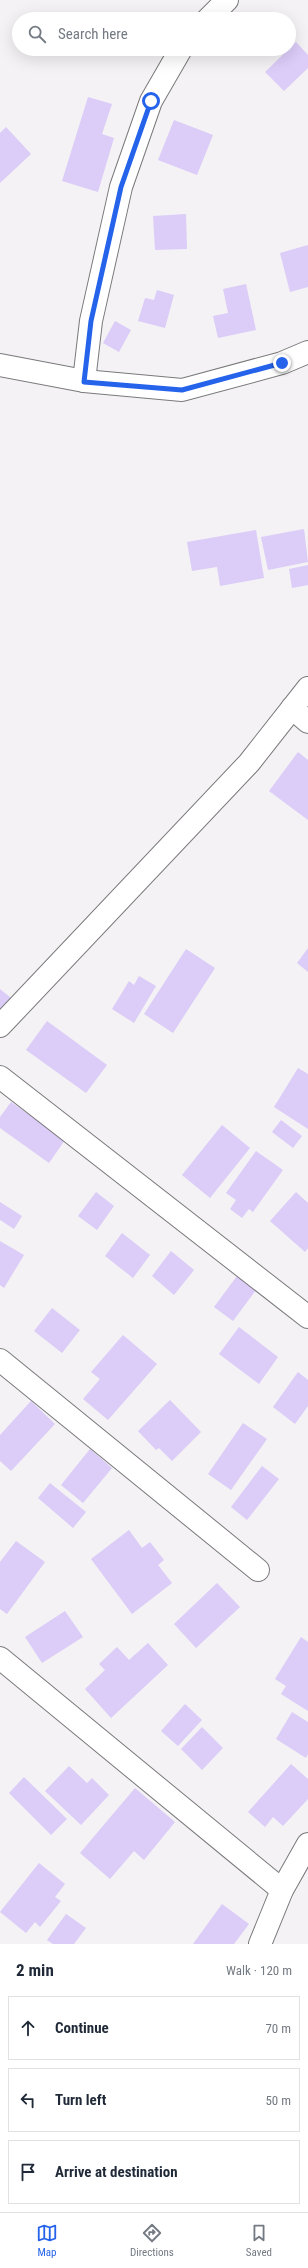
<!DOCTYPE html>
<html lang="en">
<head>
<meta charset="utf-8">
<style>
  body { margin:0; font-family:"Roboto Condensed",sans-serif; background:#f2f2f3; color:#1f2937 }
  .stop { position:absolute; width:12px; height:12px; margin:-9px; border:3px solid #2563eb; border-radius:50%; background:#fff }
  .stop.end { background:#2563eb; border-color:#fff; box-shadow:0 1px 4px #0008 }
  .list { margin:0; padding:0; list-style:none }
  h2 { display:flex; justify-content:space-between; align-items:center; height:52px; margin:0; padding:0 16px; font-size:17px }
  h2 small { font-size:13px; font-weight:400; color:#747a83 }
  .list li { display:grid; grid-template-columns:26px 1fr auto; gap:12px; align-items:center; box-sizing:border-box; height:64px; margin:0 8px 8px; padding:0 8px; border:1px solid #e0e1e3; border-radius:0px }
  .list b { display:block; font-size:15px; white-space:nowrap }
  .list em { font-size:13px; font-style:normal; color:#747a83 }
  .icon { flex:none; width:22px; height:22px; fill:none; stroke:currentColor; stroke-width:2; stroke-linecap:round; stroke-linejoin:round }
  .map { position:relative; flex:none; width:308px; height:1944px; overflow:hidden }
  .search { position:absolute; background:#fff; box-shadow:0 4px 16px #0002; left:12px; right:12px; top:12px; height:44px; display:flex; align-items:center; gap:10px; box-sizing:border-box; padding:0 14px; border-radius:22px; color:#747a83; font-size:15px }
  .sheet { height:268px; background:#fff }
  nav { display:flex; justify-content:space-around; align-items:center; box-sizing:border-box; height:56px; border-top:1px solid #e0e1e3; background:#fff; font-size:11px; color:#747a83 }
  nav a { display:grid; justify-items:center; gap:2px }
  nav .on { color:#2563eb }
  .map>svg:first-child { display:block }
  .building { fill:#dbccf8 }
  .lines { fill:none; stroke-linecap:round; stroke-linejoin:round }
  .minor-casing { stroke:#7a797b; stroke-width:24 }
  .minor { stroke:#fff; stroke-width:22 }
  .route { stroke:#2563eb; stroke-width:5 }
</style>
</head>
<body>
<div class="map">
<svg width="308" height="1944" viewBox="0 0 308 1944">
  <rect width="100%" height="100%" fill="#f4f2f5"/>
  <g class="building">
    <polygon points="296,42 308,55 308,68 284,91 265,72"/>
    <polygon points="88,97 112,104 102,134 114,138 98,192 62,181"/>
    <polygon points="174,120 213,135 197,175 158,160"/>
    <polygon points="6,127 31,154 0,183 0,133"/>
    <polygon points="186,214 187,249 155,250 153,216"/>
    <polygon points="308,245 308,287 290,292 280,253"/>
    <polygon points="246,284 256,330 218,338 213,316 228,313 223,289"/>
    <polygon points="157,290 174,295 165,328 138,321 145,298 154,300"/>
    <polygon points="115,321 131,330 119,352 103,343"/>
    <polygon points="304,529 308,562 268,570 261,537"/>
    <polygon points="256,530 264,578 220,586 217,567 192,571 187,542"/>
    <polygon points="308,565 308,585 292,588 289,569"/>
    <polygon points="298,752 308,760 308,820 269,791"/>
    <polygon points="308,948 308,972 297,963"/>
    <polygon points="186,949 215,968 173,1033 144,1014"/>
    <polygon points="139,976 156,986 134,1023 112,1009 129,981 134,985"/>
    <polygon points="0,989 11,998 0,1011"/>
    <polygon points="47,1021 107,1065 86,1093 26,1050"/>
    <polygon points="298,1068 308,1074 308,1129 274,1107"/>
    <polygon points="11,1102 65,1140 49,1163 0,1128 0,1117"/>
    <polygon points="281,1120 302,1136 293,1148 272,1132"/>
    <polygon points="222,1125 250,1148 210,1198 182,1175"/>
    <polygon points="256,1151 283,1170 253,1212 249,1209 242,1218 230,1209 236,1200 226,1193"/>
    <polygon points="96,1192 114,1206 97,1230 78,1216"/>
    <polygon points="296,1192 308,1203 308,1248 305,1252 270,1221"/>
    <polygon points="0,1202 22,1216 14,1229 0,1220"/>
    <polygon points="122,1233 150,1255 133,1278 105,1256"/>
    <polygon points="0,1241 24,1255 4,1288 0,1285"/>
    <polygon points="171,1251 194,1270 174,1295 152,1276"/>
    <polygon points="237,1276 256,1290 233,1321 214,1307"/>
    <polygon points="52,1308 80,1330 62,1353 34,1331"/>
    <polygon points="239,1327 278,1357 259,1384 219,1354"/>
    <polygon points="123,1335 157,1364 108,1420 83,1399 100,1379 91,1372"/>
    <polygon points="298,1372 308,1380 308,1406 295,1424 273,1407"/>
    <polygon points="170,1400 201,1432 172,1461 159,1448 156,1450 138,1431"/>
    <polygon points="31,1401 55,1424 11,1471 0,1461 0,1435"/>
    <polygon points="243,1423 267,1439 231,1490 208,1474"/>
    <polygon points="90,1449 112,1468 83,1503 61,1485"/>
    <polygon points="262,1466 279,1479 247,1520 231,1507"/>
    <polygon points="50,1483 86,1512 73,1528 38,1498"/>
    <polygon points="129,1530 142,1548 150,1542 164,1560 158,1565 172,1583 132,1614 91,1559"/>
    <polygon points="16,1541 45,1562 7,1614 0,1609 0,1562"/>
    <polygon points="217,1583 240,1607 196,1648 174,1624"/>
    <polygon points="65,1611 83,1637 42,1663 25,1637"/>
    <polygon points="301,1637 308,1642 308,1711 281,1694 286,1686 275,1679"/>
    <polygon points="148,1643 168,1665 111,1718 85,1689 105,1670 99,1664 117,1647 129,1660"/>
    <polygon points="185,1704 202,1720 178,1746 161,1731"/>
    <polygon points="292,1712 308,1722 308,1754 306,1758 276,1739"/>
    <polygon points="202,1727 223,1748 202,1770 181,1749"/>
    <polygon points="291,1764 308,1779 308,1799 283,1826 273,1817 265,1827 248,1812"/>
    <polygon points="69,1766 87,1783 92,1778 109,1795 81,1825 45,1791"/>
    <polygon points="24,1777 67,1819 51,1835 9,1793"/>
    <polygon points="135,1788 175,1822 144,1860 134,1851 110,1879 80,1853"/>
    <polygon points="39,1863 65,1884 55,1897 61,1901 40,1927 35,1922 26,1933 0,1912"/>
    <polygon points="222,1904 249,1924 234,1944 193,1944"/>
    <polygon points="66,1914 86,1928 74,1944 53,1944 47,1940"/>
  </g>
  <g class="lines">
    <defs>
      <g id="minor">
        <polyline points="208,19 227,0"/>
        <polyline points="0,365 84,381 182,390 282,363 308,352"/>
        <polyline points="84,381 91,321 121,187 151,101 181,49"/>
        <polyline points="292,708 308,722"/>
        <polyline points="0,1026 249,763 308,688"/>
        <polyline points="0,1077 308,1317"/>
        <polyline points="0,1360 258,1570"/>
        <polyline points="0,1658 282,1890"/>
        <polyline points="260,1944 282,1890 308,1844"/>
      </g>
    </defs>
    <use href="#minor" class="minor-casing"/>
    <use href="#minor" class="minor"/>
  </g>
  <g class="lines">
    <polyline class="route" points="151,101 121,187 91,321 84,382 182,390 282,363"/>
  </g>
</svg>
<div class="stop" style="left:151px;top:101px"></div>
<div class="stop end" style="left:282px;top:363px"></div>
<div class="search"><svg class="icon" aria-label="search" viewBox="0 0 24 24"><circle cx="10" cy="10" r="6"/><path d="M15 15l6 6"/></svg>Search here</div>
</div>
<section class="sheet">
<h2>2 min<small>Walk · 120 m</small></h2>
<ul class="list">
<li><svg class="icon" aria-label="ahead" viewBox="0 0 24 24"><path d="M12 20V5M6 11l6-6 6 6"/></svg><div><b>Continue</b></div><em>70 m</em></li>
<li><svg class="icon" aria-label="left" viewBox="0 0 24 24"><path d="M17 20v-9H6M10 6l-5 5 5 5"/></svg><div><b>Turn left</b></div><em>50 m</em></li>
<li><svg class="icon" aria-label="arrive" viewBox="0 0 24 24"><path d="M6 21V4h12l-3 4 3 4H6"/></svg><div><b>Arrive at destination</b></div></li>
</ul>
</section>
<nav>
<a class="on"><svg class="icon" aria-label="map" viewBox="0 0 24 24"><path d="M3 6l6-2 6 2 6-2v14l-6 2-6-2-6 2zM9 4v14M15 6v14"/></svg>Map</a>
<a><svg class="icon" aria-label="directions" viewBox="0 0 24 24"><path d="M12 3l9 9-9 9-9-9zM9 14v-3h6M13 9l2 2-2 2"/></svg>Directions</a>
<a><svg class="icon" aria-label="saved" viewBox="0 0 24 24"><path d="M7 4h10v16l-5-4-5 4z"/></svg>Saved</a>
</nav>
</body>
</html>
